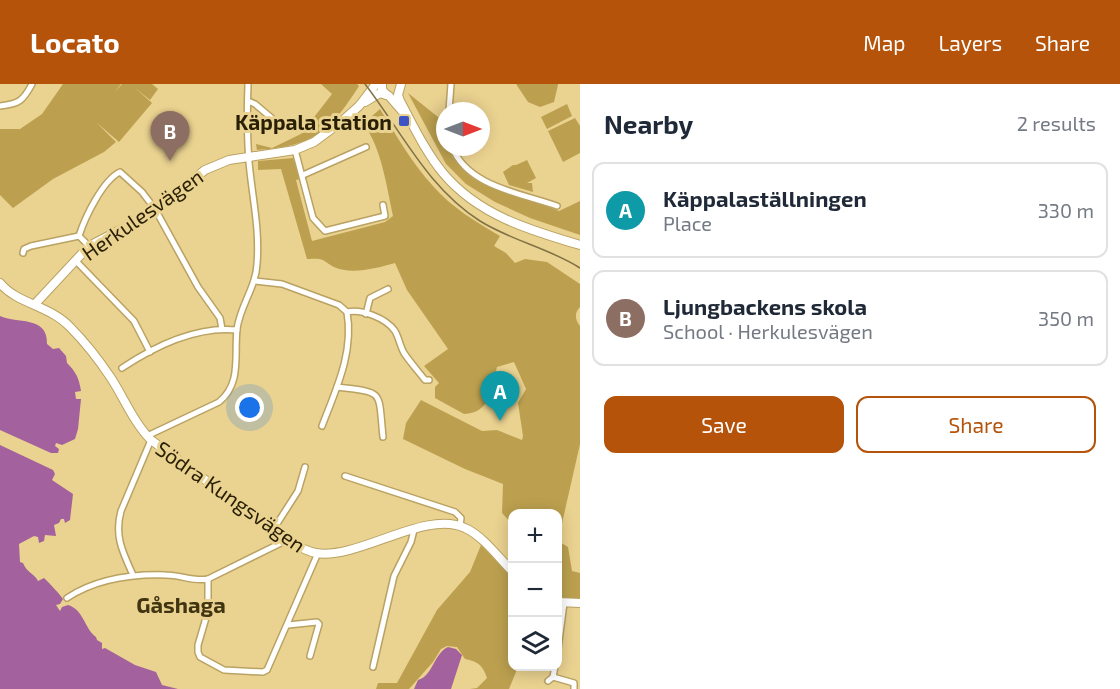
<!DOCTYPE html>
<html lang="en">
<head>
<meta charset="utf-8">
<style>
  body { margin:0; font-family:"Exo 2",sans-serif; background:#f2f2f3; color:#1f2937 }
  .controls { position:absolute; right:18px; bottom:18px; display:grid; overflow:hidden; border-radius:12px; box-shadow:0 3px 15px #0003 }
  .controls button { width:54px; height:54px; display:grid; place-items:center; padding:0; border:0; border-bottom:2px solid #e0e1e3; background:#fff; color:#1f2937; font:30px sans-serif }
  .compass { position:absolute; left:436px; top:18px; width:54px; height:54px; border-radius:50%; background:#fff; box-shadow:0 3px 15px #0003; rotate:90deg }
  .you { position:absolute; left:250px; top:324px; width:21px; height:21px; margin:-15px; border:4px solid #fff; border-radius:50%; background:#1a73e8; box-shadow:0 0 0 9px #1a73e833 }
  .badge { display:grid; place-items:center; width:39px; height:39px; border-radius:50%; background:#b45309; color:#fff; font-size:20px; font-weight:700 }
  .pin { position:absolute; translate:-50% -50px; filter:drop-shadow(0 2px 3px #0008) }
  .pin::after { content:''; position:absolute; top:32px; width:21px; height:18px; background:inherit; clip-path:polygon(0 0,100% 0,50% 100%) }
  .list { margin:0; padding:0; list-style:none }
  h2 { display:flex; justify-content:space-between; align-items:center; height:78px; margin:0; padding:0 24px; font-size:26px }
  h2 small { font-size:20px; font-weight:400; color:#747a83 }
  .list li { display:grid; grid-template-columns:39px 1fr auto; gap:18px; align-items:center; box-sizing:border-box; height:96px; margin:0 12px 12px; padding:0 12px; border:2px solid #e0e1e3; border-radius:12px }
  .list b { display:block; font-size:22px; white-space:nowrap }
  .list p { margin:0; font-size:20px; white-space:nowrap; color:#747a83 }
  .list em { font-size:20px; font-style:normal; color:#747a83 }
  .actions { display:flex; gap:12px; padding:18px 24px }
  .actions a { flex:1; padding:14px 0; border:2px solid #b45309; border-radius:12px; text-align:center; font-size:21px; color:#b45309 }
  .actions .main { background:#b45309; color:#fff }
  .icon { flex:none; width:33px; height:33px; fill:none; stroke:currentColor; stroke-width:2; stroke-linecap:round; stroke-linejoin:round }
  .map { position:relative; flex:none; width:580px; height:605px; overflow:hidden }
  header { display:flex; align-items:center; gap:36px; box-sizing:border-box; height:84px; padding:0 30px; background:#b45309; color:#fff }
  header strong { font-size:28px }
  nav { display:flex; gap:33px; margin-inline-start:auto; font-size:21px }
  main { display:flex }
  aside { flex:1; background:#fff }
  .map>svg:first-child { display:block }
  .green { fill:#bca04f }
  .water { fill:#a3619d }
  .lines { fill:none; stroke-linecap:round; stroke-linejoin:round }
  .street-casing { stroke:#b9a262; stroke-width:8 }
  .secondary-casing { stroke:#b9a262; stroke-width:10 }
  .street { stroke:#fff; stroke-width:5 }
  .secondary { stroke:#fff; stroke-width:8 }
  .tram { stroke:#817144; stroke-width:1.5 }
  .poi-dot { fill:#3c52c5; stroke:#ead290; stroke-width:2 }
  .labels { text-anchor:middle; dominant-baseline:central; stroke-width:6; stroke-linejoin:round; paint-order:stroke }
  .poi-label { font-size:21px; font-weight:bold; fill:#281f04; stroke:#ead290; text-anchor:end }
  .street-label { font-size:21px; fill:#281f04; stroke:#ead290 }
  .neighbourhood-label { font-size:22px; font-weight:bold; fill:#403412; stroke:#ead290 }
</style>
</head>
<body>
<header>
<strong>Locato</strong>
<nav><a>Map</a><a>Layers</a><a>Share</a></nav>
</header>
<main>
<div class="map">
<svg width="580" height="605" viewBox="0 0 580 605">
  <rect width="100%" height="100%" fill="#ead290"/>
  <g class="green">
    <polygon points="63,0 121,0 114,9 122,0 152,0 158,5 150,16 134,3 152,19 119,58 96,38 116,58 104,68 53,95 13,124 0,111 0,45 20,45 42,30"/>
    <path d="M321,0H357L359,2C329,49 313,62 257,66L256,60L272,64L301,50L332,10Z"/>
    <polygon points="516,0 558,0 558,1 554,18 540,23 528,18"/>
    <path d="M408,9L443,37L444,39L440,42V51L445,54V63H449C455,76 463,87 474,95L559,127L580,117V151L530,134L495,118L466,100L446,80Z"/>
    <polygon points="567,20 572,32 547,45 541,33"/>
    <path d="M380,25C396,51 412,79 433,102C451,123 476,138 500,152L494,162L506,169L515,179L525,175L547,178L580,200V223C574,229 575,236 580,242V360L558,457L568,463L572,487L580,489V514L558,515V430H512V440L502,429L503,400L465,385L403,355L406,339L421,316L482,347L497,346L522,356L523,352L518,319L526,305L514,278L497,283C491,305 491,329 464,330L435,314V303L439,299L424,282L448,265L407,206L395,179C378,184 351,191 334,183C320,175 325,174 307,175L281,85L258,86V77L293,74L300,95L296,96L312,157L385,138L393,132C387,104 381,61 363,40Z"/>
    <polygon points="575,34 580,42 580,69 563,78 548,47"/>
    <polygon points="527,76 536,94 527,99 532,99 533,108 509,101 503,88 513,81 516,81"/>
    <path d="M481,461L512,493V582L518,583L509,605H470L477,604L487,594C483,582 478,577 465,575L457,563L447,562L441,565L433,578L409,605H376L378,599H397L437,526L470,488Z"/>
  </g>
  <g class="water">
    <path d="M0,232C16,240 48,231 47,260L53,265L59,264L66,272L67,279C76,288 79,294 81,307L75,308L76,315H81L78,345L75,355L62,361L56,359L55,362L59,365L58,369H51L0,346Z"/>
    <path d="M0,361L53,386L55,390L52,396L73,410L70,436L65,439L64,435H61L59,439L54,441L56,452L45,451L44,457L39,459L38,453L34,452L19,460L20,478L23,479C27,489 34,489 38,497L44,494C51,501 57,507 63,515L60,520L56,521L60,527L62,523L68,521C84,526 84,544 96,553L97,556L102,559V565L105,564L135,581L156,588L162,601L178,605H0Z"/>
    <path d="M448,563L456,565L462,571L451,605H414L418,596C433,592 434,569 448,563Z"/>
  </g>
  <g class="lines">
    <defs>
      <g id="street">
        <polyline points="248,17 255,20 281,42"/>
        <path d="M0,22C19,20 23,17 32,0"/>
        <polyline points="449,27 451,0"/>
        <path d="M452,63C468,103 521,109 557,122"/>
        <polyline points="295,66 313,134 325,147 385,132 383,121"/>
        <polyline points="303,91 366,63"/>
        <path d="M89,162L79,152C85,133 103,96 120,88L142,108L155,125L198,203L220,234L222,245"/>
        <polyline points="23,169 24,165 31,162 79,152"/>
        <polyline points="75,176 134,237 150,268"/>
        <path d="M255,197L282,200L339,221L347,228C362,225 386,234 395,247C399,254 400,262 404,269C410,278 418,287 425,296H429"/>
        <polyline points="366,230 370,214 388,205"/>
        <path d="M122,284C155,262 197,242 237,246"/>
        <path d="M337,303C385,309 378,305 383,353"/>
        <path d="M322,342C336,305 354,269 347,228"/>
        <path d="M147,352L219,318C242,299 234,272 237,245C240,222 256,203 257,180C260,145 252,112 249,78C247,52 247,26 248,0"/>
        <polyline points="345,392 455,428 461,434 460,442"/>
        <polyline points="273,446 298,407 305,383"/>
        <path d="M133,491C123,469 114,452 121,427L151,356"/>
        <polyline points="208,495 208,527 198,561 198,568 200,573 224,586 263,588 267,586 318,469"/>
        <path d="M67,514C96,495 133,490 166,491C181,491 194,498 208,495L287,456"/>
        <polyline points="288,541 317,538 319,540 310,572"/>
        <polyline points="558,565 564,519"/>
        <polyline points="373,583 394,492 411,458 414,446"/>
        <polyline points="553,593 574,599 574,605"/>
        <polyline points="548,597 553,593 555,582"/>
      </g>
      <g id="secondary">
        <polyline points="382,0 382,6 387,11"/>
        <path d="M401,0L398,11L400,17C413,41 425,67 443,89C478,131 529,146 580,161"/>
        <polyline points="389,12 402,27"/>
        <polyline points="365,18 380,9 386,11"/>
        <path d="M0,199C17,220 49,221 70,243C85,258 99,276 111,294C124,314 134,339 151,356L287,456C296,461 305,467 316,469C359,476 425,425 465,444C483,452 498,473 512,487"/>
        <polyline points="35,220 89,162 147,132 205,86 229,76 295,66 314,58 341,38 359,22 376,0"/>
        <polyline points="558,518 580,519"/>
      </g>
    </defs>
    <use href="#street" class="street-casing"/>
    <use href="#secondary" class="secondary-casing"/>
    <use href="#street" class="street"/>
    <use href="#secondary" class="secondary"/>
    <path class="tram" d="M365,0C402,48 427,103 480,137C512,157 549,164 580,184"/>
  </g>
  <rect class="poi-dot" x="398" y="31" width="12" height="12" rx="3"/>
  <g class="labels">
    <g class="poi-label">
      <text x="392" y="37">Käppala station</text>
    </g>
    <g class="street-label">
      <text transform="translate(142 130) rotate(-35)">Herkulesvägen</text>
      <text transform="translate(231 412) rotate(35)">Södra Kungsvägen</text>
    </g>
    <g class="neighbourhood-label">
      <text x="181" y="520">Gåshaga</text>
    </g>
  </g>
</svg>
<div class="controls">
<button>+</button>
<button>−</button>
<button><svg class="icon" aria-label="layers" viewBox="0 0 24 24"><path d="M12 4l9 5-9 5-9-5zM3 14l9 5 9-5"/></svg></button>
</div>
<svg class="compass" viewBox="-18 -18 36 36"><path d="M0-13l5 13h-10z" fill="#e53935"/><path d="M0 13l5-13h-10z" fill="#747a83"/></svg>
<div class="you"></div>
<div class="pin badge" style="left:500px;top:337px;background:#0f9aa8">A</div>
<div class="pin badge" style="left:170px;top:77px;background:#8d6e63">B</div>
</div>
<aside>
<h2>Nearby<small>2 results</small></h2>
<ul class="list">
<li><span class="badge" style="background:#0f9aa8">A</span><div><b>Käppalaställningen</b><p>Place</p></div><em>330 m</em></li>
<li><span class="badge" style="background:#8d6e63">B</span><div><b>Ljungbackens skola</b><p>School · Herkulesvägen</p></div><em>350 m</em></li>
</ul>
<div class="actions"><a class="main">Save</a><a>Share</a></div>
</aside>
</main>
</body>
</html>
